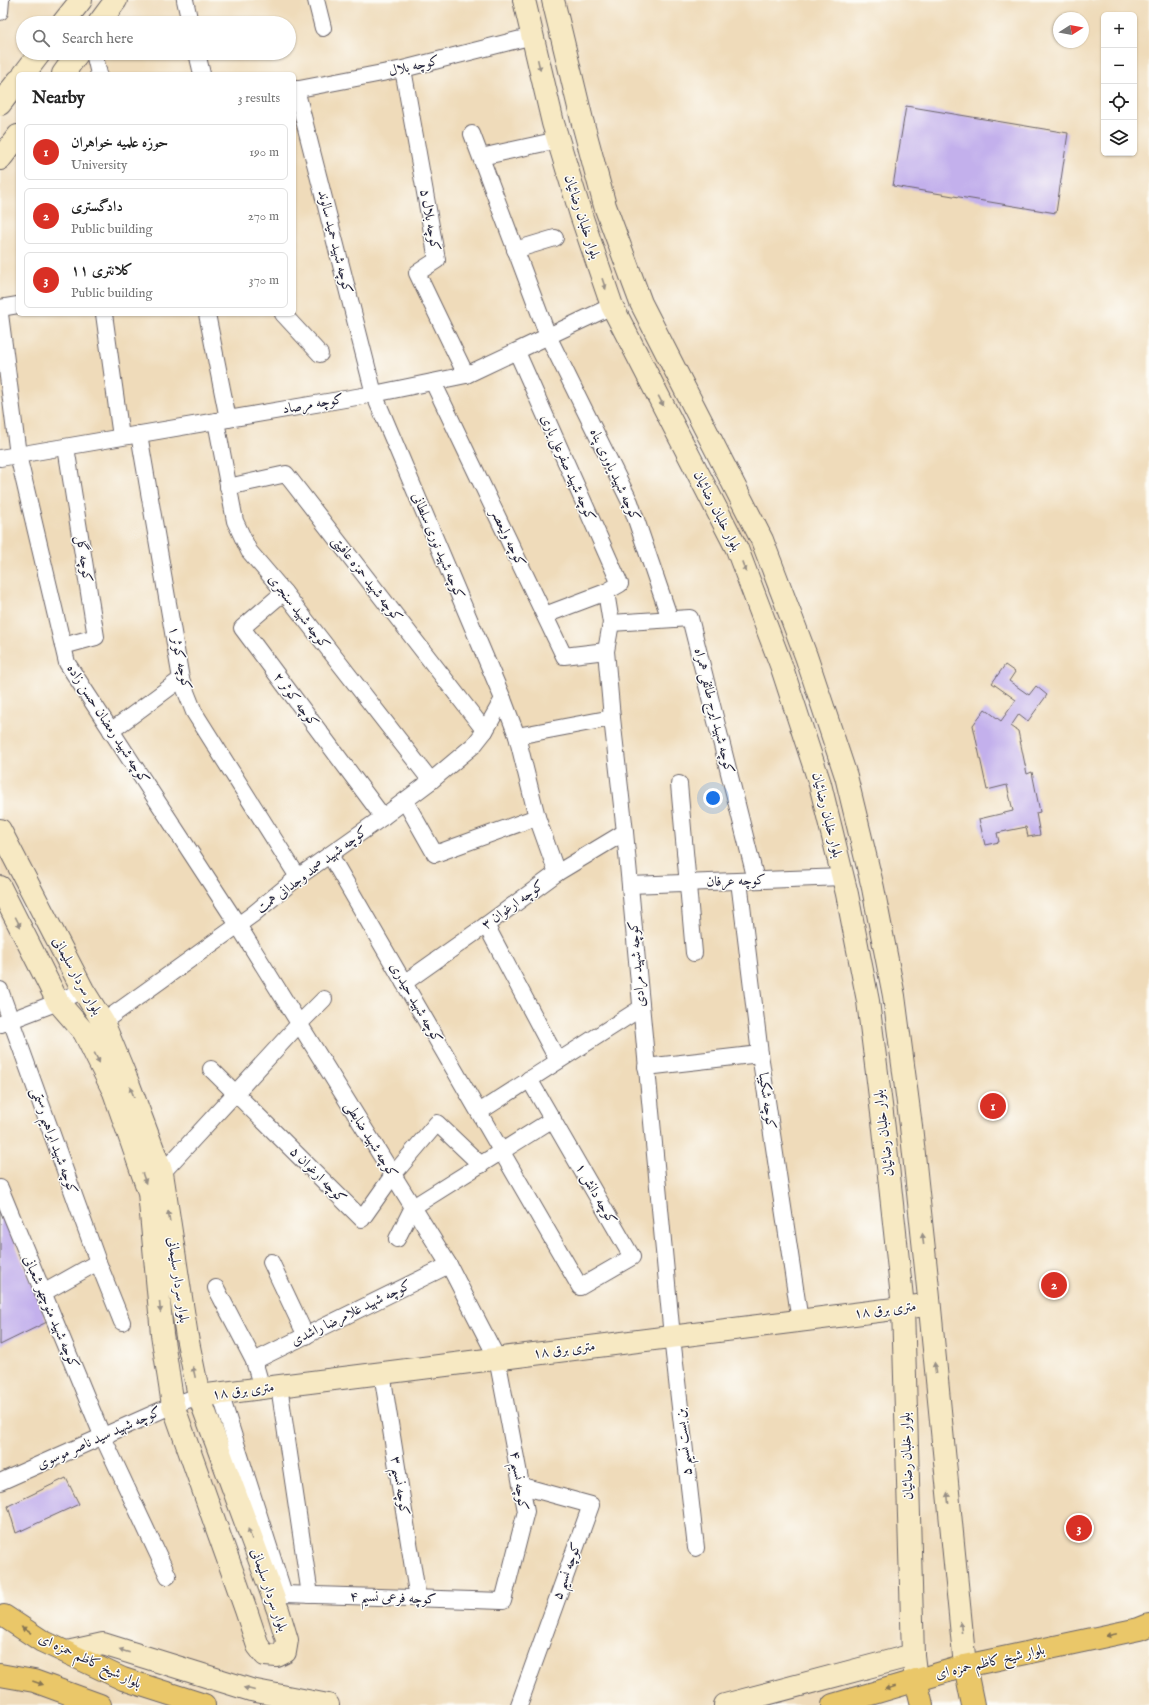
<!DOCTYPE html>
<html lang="en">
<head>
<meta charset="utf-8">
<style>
  body { margin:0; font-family:"IM FELL English",Amiri,serif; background:#f2f2f2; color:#222 }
  .controls { position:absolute; right:12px; top:12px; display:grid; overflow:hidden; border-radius:6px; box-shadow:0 1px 3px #0004 }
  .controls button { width:36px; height:36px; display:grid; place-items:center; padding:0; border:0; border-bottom:1px solid #e0e0e0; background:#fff; color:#222; font:20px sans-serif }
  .compass { position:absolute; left:1053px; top:12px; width:36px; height:36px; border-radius:50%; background:#fff; box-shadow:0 1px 3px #0004; rotate:79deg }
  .you { position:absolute; left:713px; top:798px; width:14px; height:14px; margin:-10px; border:3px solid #fff; border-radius:50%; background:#1a73e8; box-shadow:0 0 0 6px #1a73e833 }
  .badge { display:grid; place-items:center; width:26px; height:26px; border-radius:50%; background:#d93025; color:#fff; font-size:13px; font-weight:700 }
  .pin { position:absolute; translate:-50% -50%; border:2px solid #fff; box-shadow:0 1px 4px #0006 }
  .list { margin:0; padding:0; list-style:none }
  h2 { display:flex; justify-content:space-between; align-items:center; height:52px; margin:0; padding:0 16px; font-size:17px }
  h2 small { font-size:13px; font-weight:400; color:#767676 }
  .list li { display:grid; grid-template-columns:26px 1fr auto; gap:12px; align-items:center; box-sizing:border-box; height:56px; margin:0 8px 8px; padding:0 8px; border:1px solid #e0e0e0; border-radius:6px }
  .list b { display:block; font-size:15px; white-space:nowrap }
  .list p { margin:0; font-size:13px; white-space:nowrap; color:#767676 }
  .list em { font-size:13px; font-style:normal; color:#767676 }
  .icon { flex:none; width:22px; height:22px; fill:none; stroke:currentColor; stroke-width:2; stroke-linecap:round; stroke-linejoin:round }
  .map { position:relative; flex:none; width:1149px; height:1705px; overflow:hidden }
  .search { position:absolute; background:#fff; box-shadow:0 1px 3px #0004; left:16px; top:16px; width:280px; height:44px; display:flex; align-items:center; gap:10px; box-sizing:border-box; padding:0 14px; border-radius:22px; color:#767676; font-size:15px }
  .panel { position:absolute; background:#fff; box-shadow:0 1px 3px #0004; left:16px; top:72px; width:280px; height:244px; border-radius:6px }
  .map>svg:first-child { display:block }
  .building { fill:#c3b0ec }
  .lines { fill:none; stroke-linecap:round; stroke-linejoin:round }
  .street-casing { stroke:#6a6367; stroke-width:18 }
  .secondary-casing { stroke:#6a6367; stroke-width:24 }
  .primary-casing { stroke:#6a6367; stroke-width:24 }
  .street { stroke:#fff; stroke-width:16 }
  .secondary { stroke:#f7e9c3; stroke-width:22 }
  .primary { stroke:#eac769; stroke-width:22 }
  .oneway { fill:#978f86 }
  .oneway2 { fill:#867452 }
  .labels { text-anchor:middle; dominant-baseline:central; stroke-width:3; stroke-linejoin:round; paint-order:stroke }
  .street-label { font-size:14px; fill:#22223b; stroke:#fdfcf7 }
</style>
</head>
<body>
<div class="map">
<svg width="1149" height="1705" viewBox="0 0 1149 1705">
  <rect width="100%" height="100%" fill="#fdfcf7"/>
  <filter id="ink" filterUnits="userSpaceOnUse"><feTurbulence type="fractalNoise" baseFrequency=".025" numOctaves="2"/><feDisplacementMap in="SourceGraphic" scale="8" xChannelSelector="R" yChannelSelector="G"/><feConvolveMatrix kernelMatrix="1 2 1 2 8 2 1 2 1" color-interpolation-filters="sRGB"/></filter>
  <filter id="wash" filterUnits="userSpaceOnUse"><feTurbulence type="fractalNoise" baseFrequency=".012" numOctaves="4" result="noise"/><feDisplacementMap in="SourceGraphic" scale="16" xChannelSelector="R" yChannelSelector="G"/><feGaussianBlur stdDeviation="0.9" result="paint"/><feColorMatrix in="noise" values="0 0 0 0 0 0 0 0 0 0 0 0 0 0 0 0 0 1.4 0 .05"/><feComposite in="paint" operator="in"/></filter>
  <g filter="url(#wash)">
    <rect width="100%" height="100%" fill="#efdbba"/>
    <g id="blocks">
      <g class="building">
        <polygon points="906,106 1068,133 1056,213 893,186"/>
        <polygon points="1005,665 1015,672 1009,681 1029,695 1036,686 1047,695 1028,721 1019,714 1011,726 1018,731 1027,774 1032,772 1040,812 1036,813 1040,835 1028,837 1026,827 997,833 999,842 985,845 979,819 1013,811 1007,785 987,790 973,725 985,709 1001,721 1016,700 992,683"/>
        <polygon points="0,1206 47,1322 0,1345"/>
        <polygon points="66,1478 79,1504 16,1533 8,1506"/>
      </g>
    </g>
  </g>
  <g filter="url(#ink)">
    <use href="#blocks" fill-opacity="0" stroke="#6a6367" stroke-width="1"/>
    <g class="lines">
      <defs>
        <g id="street">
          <polyline points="185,0 190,23"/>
          <polyline points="316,0 323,28"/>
          <polyline points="0,12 1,0"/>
          <polyline points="94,53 99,74"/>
          <polyline points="197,53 202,74"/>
          <polyline points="403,69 437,260 417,273 466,375"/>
          <polyline points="296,89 374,394 503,699 517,736 537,817 557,873"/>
          <polyline points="294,90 403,69 533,36"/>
          <polyline points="472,134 548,336 630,502 670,619"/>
          <polyline points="481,157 558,140"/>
          <polyline points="515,250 555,238"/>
          <polyline points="0,308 18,305"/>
          <polyline points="0,314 18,455 67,663 238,925 449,1265 497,1358 526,1511 503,1601 284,1594 220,1393"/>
          <polyline points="104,314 121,437"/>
          <polyline points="207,314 228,419"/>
          <polyline points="283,314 320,354"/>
          <polyline points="517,352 620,584 606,592 545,615"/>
          <polyline points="433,382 564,656 606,651"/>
          <polyline points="216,421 235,521 249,551 284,592 431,781"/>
          <polyline points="139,434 181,679 194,712 298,877"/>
          <polyline points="0,458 374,394 466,375 612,306"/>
          <polyline points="228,487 286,474 485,731"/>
          <polyline points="284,592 242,628 383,817"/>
          <polyline points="606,592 611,623 606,651 612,718 625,832 672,1337 696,1548"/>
          <polyline points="611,623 690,618 756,880"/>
          <polyline points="63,646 96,637 66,447"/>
          <polyline points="111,731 181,679"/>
          <polyline points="517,736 612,718"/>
          <polyline points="679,784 694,953"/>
          <polyline points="405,801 435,854 537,817"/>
          <polyline points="330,855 580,1287 632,1257 529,1079"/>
          <polyline points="739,881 760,1054 800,1321"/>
          <polyline points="630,885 843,877"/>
          <polyline points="486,925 558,1061"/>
          <polyline points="404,983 486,925 557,873 625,832"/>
          <polyline points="0,990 98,1262 122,1322"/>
          <polyline points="103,1022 252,915 298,877 383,817 431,781 474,745 485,731 503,699"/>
          <polyline points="1,1024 58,1002 83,990"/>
          <polyline points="646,1067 760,1054"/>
          <polyline points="211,1069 362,1219 393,1175 437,1123 481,1165"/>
          <polyline points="479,1112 641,1008"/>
          <polyline points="162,1173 300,1023 324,999"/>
          <polyline points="0,1188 102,1435 168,1576"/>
          <polyline points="397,1239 413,1207 553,1119"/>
          <polyline points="271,1262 306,1336"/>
          <polyline points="216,1288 254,1361 262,1388"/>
          <polyline points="43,1293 98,1262"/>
          <polyline points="254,1361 449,1265"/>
          <polyline points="382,1373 418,1599"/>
          <polyline points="279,1386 310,1595"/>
          <polyline points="0,1482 173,1405 199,1396"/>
          <polyline points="519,1705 591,1505 522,1486"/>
        </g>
        <g id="secondary">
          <polyline points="524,0 553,123 581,215 612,306 737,549 781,665 820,784 847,894 868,1001 884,1129 903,1307 913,1655 916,1680"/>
          <polyline points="553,0 582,120 605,206 641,303 762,540 806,656 846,776 873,888 894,996 911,1126 928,1288 965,1666"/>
          <polyline points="63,23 81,0"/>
          <polyline points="99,23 116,0"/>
          <polyline points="24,74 40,53"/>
          <polyline points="63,74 78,53"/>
          <polyline points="0,104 18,81"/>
          <polyline points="0,159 18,136"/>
          <polyline points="0,830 83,990 103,1022 129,1085 162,1173 187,1337 199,1396 278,1610 287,1640 285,1652 277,1656 265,1655 258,1646 246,1610 173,1405 162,1334 149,1192 114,1092 84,1032 58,1002 0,887"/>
          <polyline points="199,1396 918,1306"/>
          <polyline points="67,1652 103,1644 251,1690 328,1705"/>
          <polyline points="725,1705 913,1655"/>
        </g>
        <g id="primary">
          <polyline points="4,1616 42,1641 123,1679 204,1705"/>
          <polyline points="965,1666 973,1705"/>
          <polyline points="0,1675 34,1681 100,1705"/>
          <polyline points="916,1680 922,1705"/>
          <polyline points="833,1705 965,1666 1139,1629 1149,1625"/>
        </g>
      </defs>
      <use href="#street" class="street-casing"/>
      <use href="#secondary" class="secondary-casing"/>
      <use href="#primary" class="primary-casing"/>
      <use href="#street" class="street"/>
      <use href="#secondary" class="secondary"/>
      <use href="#primary" class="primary"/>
    </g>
    <defs><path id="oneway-solid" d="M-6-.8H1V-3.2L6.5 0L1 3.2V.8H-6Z"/></defs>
    <g class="oneway">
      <use href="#oneway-solid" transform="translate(539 65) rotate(77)"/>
      <use href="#oneway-solid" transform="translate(604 284) rotate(71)"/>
      <use href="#oneway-solid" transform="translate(661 401) rotate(63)"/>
      <use href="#oneway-solid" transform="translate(744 567) rotate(69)"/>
      <use href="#oneway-solid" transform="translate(18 922) rotate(63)"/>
      <use href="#oneway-solid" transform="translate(97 1058) rotate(63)"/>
      <use href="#oneway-solid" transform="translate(132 1092) rotate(-111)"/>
      <use href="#oneway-solid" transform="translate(144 1178) rotate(71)"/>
      <use href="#oneway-solid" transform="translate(169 1216) rotate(-98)"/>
      <use href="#oneway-solid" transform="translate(923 1239) rotate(-96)"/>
      <use href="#oneway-solid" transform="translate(160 1307) rotate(85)"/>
      <use href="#oneway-solid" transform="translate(935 1368) rotate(-96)"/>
      <use href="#oneway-solid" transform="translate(194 1372) rotate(-102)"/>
      <use href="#oneway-solid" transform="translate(948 1498) rotate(-96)"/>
      <use href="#oneway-solid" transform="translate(250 1534) rotate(-110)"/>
      <use href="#oneway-solid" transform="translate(961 1627) rotate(-96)"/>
      <use href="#oneway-solid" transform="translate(124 1651) rotate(-162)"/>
      <use href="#oneway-solid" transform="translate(249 1689) rotate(-166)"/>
    </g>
    <g class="oneway2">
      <use href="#oneway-solid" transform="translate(26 1630) rotate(-147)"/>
      <use href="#oneway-solid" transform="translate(1111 1635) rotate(168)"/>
      <use href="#oneway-solid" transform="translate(38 1683) rotate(19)"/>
      <use href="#oneway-solid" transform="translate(890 1688) rotate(164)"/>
    </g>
  </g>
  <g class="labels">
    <g class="street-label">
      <text transform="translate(414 66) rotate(-13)">کوچه بلال</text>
      <text transform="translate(582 217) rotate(72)">بلوار خلبان رضائیان</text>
      <text transform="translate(430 220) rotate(80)">کوچه بلال ۵</text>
      <text transform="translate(335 242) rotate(76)">کوچه شهید حمید سالوند</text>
      <text transform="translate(313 404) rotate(-10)">کوچه مرصاد</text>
      <text transform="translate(568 468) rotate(66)">کوچه شهید صفرعلی یاری</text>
      <text transform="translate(615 475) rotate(65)">کوچه شهید یاوری پناه</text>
      <text transform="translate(717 511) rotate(63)">بلوار خلبان رضائیان</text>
      <text transform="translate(508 538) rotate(64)">کوچه ولیعصر</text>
      <text transform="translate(438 546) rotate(67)">کوچه شهید نوری سلطانی</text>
      <text transform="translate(84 559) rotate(81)">کوچه گل</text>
      <text transform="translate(367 579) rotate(52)">کوچه شهید حمزه عافیتی</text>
      <text transform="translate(299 612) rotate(52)">کوچه شهید سنجری</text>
      <text transform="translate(180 658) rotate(78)">کوچه کوثر ۱</text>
      <text transform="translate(296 700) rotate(53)">کوچه کوثر ۲</text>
      <text transform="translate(714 711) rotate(76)">کوچه شهید ایرج طائفی همراه</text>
      <text transform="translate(108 724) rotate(57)">کوچه شهید رمضان حسن زاده</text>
      <text transform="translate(827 815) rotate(76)">بلوار خلبان رضائیان</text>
      <text transform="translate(312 870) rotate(-37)">کوچه شهید صمد وجدانی همت</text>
      <text transform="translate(736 881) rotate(-2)">کوچه عرفان</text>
      <text transform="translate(513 905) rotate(-36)">کوچه ارغوان ۳</text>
      <text transform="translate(637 964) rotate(-95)">کوچه شهید مرادی</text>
      <text transform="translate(77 976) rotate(61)">بلوار سردار سلیمانی</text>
      <text transform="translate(416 1003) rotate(60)">کوچه شهید حیدری</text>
      <text transform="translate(767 1101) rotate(82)">کوچه شکیبا</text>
      <text transform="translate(884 1133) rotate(-97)">بلوار خلبان رضائیان</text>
      <text transform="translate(371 1140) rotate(58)">کوچه شهید ضابطی</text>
      <text transform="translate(54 1141) rotate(70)">کوچه شهید ابراهیم رستمی</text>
      <text transform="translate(318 1175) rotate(45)">کوچه ارغوان ۵</text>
      <text transform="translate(596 1194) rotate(60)">کوچه دانش ۱</text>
      <text transform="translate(178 1280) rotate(82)">بلوار سردار سلیمانی</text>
      <text transform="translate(885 1310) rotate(-7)">۱۸ متری برق</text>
      <text transform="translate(51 1312) rotate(67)">کوچه شهید منوچهر شعبانی</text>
      <text transform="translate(351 1313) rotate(-26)">کوچه شهید غلامرضا راشدی</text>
      <text transform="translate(564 1350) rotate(-7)">۱۸ متری برق</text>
      <text transform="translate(243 1391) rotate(-7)">۱۸ متری برق</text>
      <text transform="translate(99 1438) rotate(-24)">کوچه شهید سید ناصر موسوی</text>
      <text transform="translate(684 1442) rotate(-96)">بن بست نسیم ۵</text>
      <text transform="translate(907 1456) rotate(-92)">بلوار خلبان رضائیان</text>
      <text transform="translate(519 1481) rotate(82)">کوچه نسیم ۴</text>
      <text transform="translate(400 1486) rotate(81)">کوچه نسیم ۳</text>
      <text transform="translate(567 1571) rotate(-70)">کوچه نسیم ۵</text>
      <text transform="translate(269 1590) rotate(71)">بلوار سردار سلیمانی</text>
      <text transform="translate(393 1598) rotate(2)">کوچه فرعی نسیم ۴</text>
      <text transform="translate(90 1661) rotate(25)">بلوار شیخ کاظم حمزه ای</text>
      <text transform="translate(990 1662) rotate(-13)">بلوار شیخ کاظم حمزه ای</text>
    </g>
  </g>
</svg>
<div class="controls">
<button>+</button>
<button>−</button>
<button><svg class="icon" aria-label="locate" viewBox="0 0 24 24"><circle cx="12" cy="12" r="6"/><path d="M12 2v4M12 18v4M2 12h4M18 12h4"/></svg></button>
<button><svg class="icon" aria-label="layers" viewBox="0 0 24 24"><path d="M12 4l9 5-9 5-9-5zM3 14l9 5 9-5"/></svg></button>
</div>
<svg class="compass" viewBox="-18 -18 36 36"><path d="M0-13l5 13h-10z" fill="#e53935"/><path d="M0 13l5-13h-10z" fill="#767676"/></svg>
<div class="you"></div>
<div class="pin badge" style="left:993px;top:1106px">1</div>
<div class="pin badge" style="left:1054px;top:1285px">2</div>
<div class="pin badge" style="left:1079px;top:1528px">3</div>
<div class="search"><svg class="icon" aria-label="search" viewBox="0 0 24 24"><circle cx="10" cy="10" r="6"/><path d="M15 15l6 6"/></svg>Search here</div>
<section class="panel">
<h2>Nearby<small>3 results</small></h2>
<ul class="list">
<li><span class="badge">1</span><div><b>حوزه علمیه خواهران</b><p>University</p></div><em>190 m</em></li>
<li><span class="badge">2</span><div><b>دادگستری</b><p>Public building</p></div><em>270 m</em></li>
<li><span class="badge">3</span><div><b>کلانتری ۱۱</b><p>Public building</p></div><em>370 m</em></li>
</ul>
</section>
</div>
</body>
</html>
